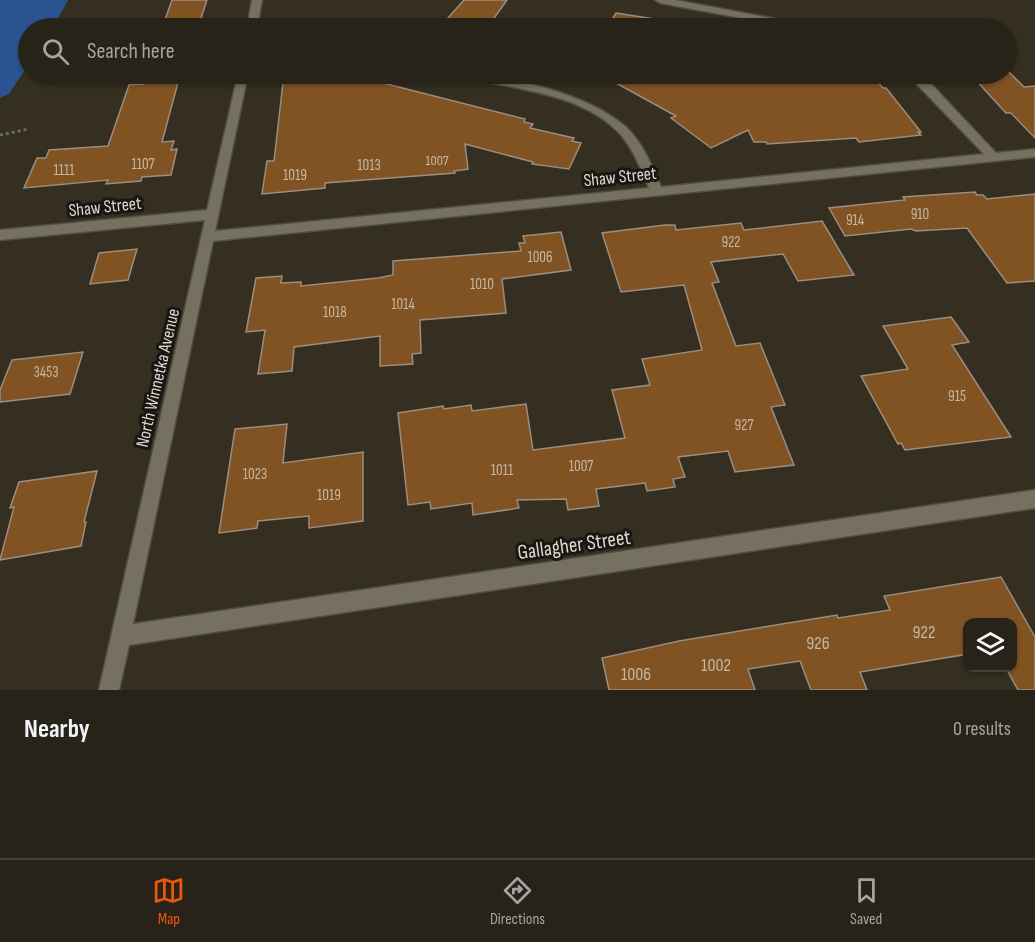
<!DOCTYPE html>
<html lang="en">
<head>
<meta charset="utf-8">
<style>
  body { margin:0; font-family:"Sofia Sans Condensed",sans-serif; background:#2f2b22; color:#f1f3f6 }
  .controls { position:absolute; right:18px; bottom:18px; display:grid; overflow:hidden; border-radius:12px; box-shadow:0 2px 4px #0004 }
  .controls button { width:54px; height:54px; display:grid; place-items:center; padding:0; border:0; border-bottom:2px solid #434038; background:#272319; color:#f1f3f6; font:30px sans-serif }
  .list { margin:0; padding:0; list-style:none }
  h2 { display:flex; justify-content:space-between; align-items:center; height:78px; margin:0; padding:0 24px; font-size:26px }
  h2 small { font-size:20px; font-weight:400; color:#a4a4a2 }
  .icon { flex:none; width:33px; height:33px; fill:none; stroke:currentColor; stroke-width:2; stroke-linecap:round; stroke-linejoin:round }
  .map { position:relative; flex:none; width:1035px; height:690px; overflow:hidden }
  .search { position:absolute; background:#272319; box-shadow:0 2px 4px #0004; left:18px; right:18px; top:18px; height:66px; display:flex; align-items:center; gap:15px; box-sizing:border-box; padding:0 21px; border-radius:33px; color:#a4a4a2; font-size:22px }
  .sheet { height:168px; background:#272319 }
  nav { display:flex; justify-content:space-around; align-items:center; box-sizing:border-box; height:84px; border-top:2px solid #434038; background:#272319; font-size:16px; color:#a4a4a2 }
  nav a { display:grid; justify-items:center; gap:3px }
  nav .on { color:#ea580c }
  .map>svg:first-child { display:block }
  .water { fill:#2b5391 }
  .building { fill:#815322; stroke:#9b8d80; stroke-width:1.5 }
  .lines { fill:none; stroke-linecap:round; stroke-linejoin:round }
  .street-casing { stroke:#524d41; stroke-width:3 }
  .path { stroke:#6d695c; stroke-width:3; stroke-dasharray:3 3; stroke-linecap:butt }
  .street { fill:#757060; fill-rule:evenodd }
  .labels { text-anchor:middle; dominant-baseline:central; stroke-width:6; stroke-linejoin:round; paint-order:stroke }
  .far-number-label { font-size:14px; fill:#c5b8a4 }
  .number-label { font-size:15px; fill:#c5b8a4 }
  .street-label { font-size:18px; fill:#dcd9d0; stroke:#191711 }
  .near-number-label { font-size:18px; fill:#c5b8a4 }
  .near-street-label { font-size:21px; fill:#dcd9d0; stroke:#191711 }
</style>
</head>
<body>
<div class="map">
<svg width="1035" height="690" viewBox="0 0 1035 690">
  <rect width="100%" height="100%" fill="#342f21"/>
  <polygon class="water" points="0,0 68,0 53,28 28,28 28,65 9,94 0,98"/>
  <g class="building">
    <polygon points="172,0 207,0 199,24 195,25 194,28 162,28"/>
    <polygon points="464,0 507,0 487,28 439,28"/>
    <polygon points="616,13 687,24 686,26 696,28 607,28"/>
    <polygon points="1006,69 1024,87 1035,86 1035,138 1011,113 1006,113 973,77 976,77 973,74 1006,74"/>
    <polygon points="284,74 341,74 367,79 525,119 524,122 533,124 530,128 574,138 572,141 581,143 569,169 532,164 533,162 465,144 468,169 454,171 455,173 325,183 325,188 262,194 267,161 274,161"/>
    <polygon points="607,74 785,74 785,78 798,74 824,74 823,80 871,75 883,88 886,88 921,132 918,132 921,135 859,142 856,138 767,144 766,142 754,142 748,130 711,148 671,118 676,116 605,77"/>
    <polygon points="180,75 162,142 174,141 171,150 177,149 171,175 142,177 141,181 106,184 108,180 24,188 37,158 46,158 49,150 108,146 129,85 144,84 146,78"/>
    <polygon points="975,192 977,195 983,195 987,199 1035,194 1035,281 1007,283 967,228 916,231 911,229 845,236 829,208 905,200 903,197"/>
    <polygon points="822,221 854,275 798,281 783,254 711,262 719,282 712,283 736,346 760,343 785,405 771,407 794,465 735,472 728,451 678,457 685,477 673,479 675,487 647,491 645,483 596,489 599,506 568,510 566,499 517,500 519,508 473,515 472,503 431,509 430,502 408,505 398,413 443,406 444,409 471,405 472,411 526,404 533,450 625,438 612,390 650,385 642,359 702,350 684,285 621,292 602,233 665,225 675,225 676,230 741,223 744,230"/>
    <polygon points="561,232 571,270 502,279 506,313 420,320 421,353 412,354 413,364 380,366 380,336 294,347 292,371 258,374 265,330 246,332 256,278 282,276 281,283 301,282 301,286 378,278 393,275 393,261 521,251 519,243 525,243 523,236"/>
    <polygon points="137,249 128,280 90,284 99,253"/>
    <polygon points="951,317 969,342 952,345 1011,437 905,450 901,443 898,444 861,376 908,369 883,326"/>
    <polygon points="83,352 70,394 0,402 0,390 12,360"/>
    <polygon points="287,424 283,463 363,452 363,521 309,528 309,516 258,521 257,528 219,533 235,429"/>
    <polygon points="97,471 84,522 86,522 81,546 0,560 14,507 10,508 19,482"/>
    <polygon points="1001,577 1035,637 1035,690 1018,690 1006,668 1012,668 1012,622 968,622 968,654 860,672 867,690 811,690 800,661 748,669 755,690 609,690 602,658 679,641 837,615 838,618 890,610 884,596"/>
  </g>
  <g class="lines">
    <defs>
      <g id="street">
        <polygon points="252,0 262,0 257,28 247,28"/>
        <polygon points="655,0 675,0 808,25 813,28 795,28 660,3"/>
        <path d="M238,74H248L215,231L649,188C641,169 634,151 621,135C582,92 511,89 458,76L457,74C506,74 589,94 626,127C643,143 652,166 661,187L984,154L907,74H918L933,86L996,153L1035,149V157L213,241L133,624L1035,490V508L129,645L119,690H99L205,220L0,240V230L207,210Z"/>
      </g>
    </defs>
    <use href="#street" class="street-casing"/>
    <polyline class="path" points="0,135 29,129"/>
    <use href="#street" class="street"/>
  </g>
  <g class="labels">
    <g class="far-number-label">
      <text x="437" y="160">1007</text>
    </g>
    <g class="number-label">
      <text x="143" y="164">1107</text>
      <text x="369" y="165">1013</text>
      <text x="64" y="170">1111</text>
      <text x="295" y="175">1019</text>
      <text x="920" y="214">910</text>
      <text x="855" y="220">914</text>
      <text x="731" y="242">922</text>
      <text x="540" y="257">1006</text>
      <text x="482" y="284">1010</text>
      <text x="403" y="304">1014</text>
      <text x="335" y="312">1018</text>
      <text x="46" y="372">3453</text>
      <text x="957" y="396">915</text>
      <text x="744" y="425">927</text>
      <text x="581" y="466">1007</text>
      <text x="502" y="470">1011</text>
      <text x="255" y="474">1023</text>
      <text x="329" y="495">1019</text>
    </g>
    <g class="street-label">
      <text transform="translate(620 177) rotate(-6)">Shaw Street</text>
      <text transform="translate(105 207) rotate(-6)">Shaw Street</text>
      <text transform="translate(158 378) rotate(-77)">North Winnetka Avenue</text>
    </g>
    <g class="near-number-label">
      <text x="924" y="632">922</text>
      <text x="818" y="643">926</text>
      <text x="716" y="665">1002</text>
      <text x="636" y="674">1006</text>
    </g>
    <g class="near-street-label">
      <text transform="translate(574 545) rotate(-8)">Gallagher Street</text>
    </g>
  </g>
</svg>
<div class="controls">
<button><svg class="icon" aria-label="layers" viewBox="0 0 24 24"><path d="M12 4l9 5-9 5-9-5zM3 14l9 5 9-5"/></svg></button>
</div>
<div class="search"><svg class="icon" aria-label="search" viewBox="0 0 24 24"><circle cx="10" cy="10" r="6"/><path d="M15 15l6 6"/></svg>Search here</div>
</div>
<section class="sheet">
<h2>Nearby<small>0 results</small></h2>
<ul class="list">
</ul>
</section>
<nav>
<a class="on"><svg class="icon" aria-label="map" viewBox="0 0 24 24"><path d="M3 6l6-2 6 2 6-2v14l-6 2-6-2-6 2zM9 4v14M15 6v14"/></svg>Map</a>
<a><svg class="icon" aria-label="directions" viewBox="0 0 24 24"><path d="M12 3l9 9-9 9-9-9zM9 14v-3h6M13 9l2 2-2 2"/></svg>Directions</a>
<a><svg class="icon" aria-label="saved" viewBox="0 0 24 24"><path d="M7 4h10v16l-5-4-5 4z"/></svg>Saved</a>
</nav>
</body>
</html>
